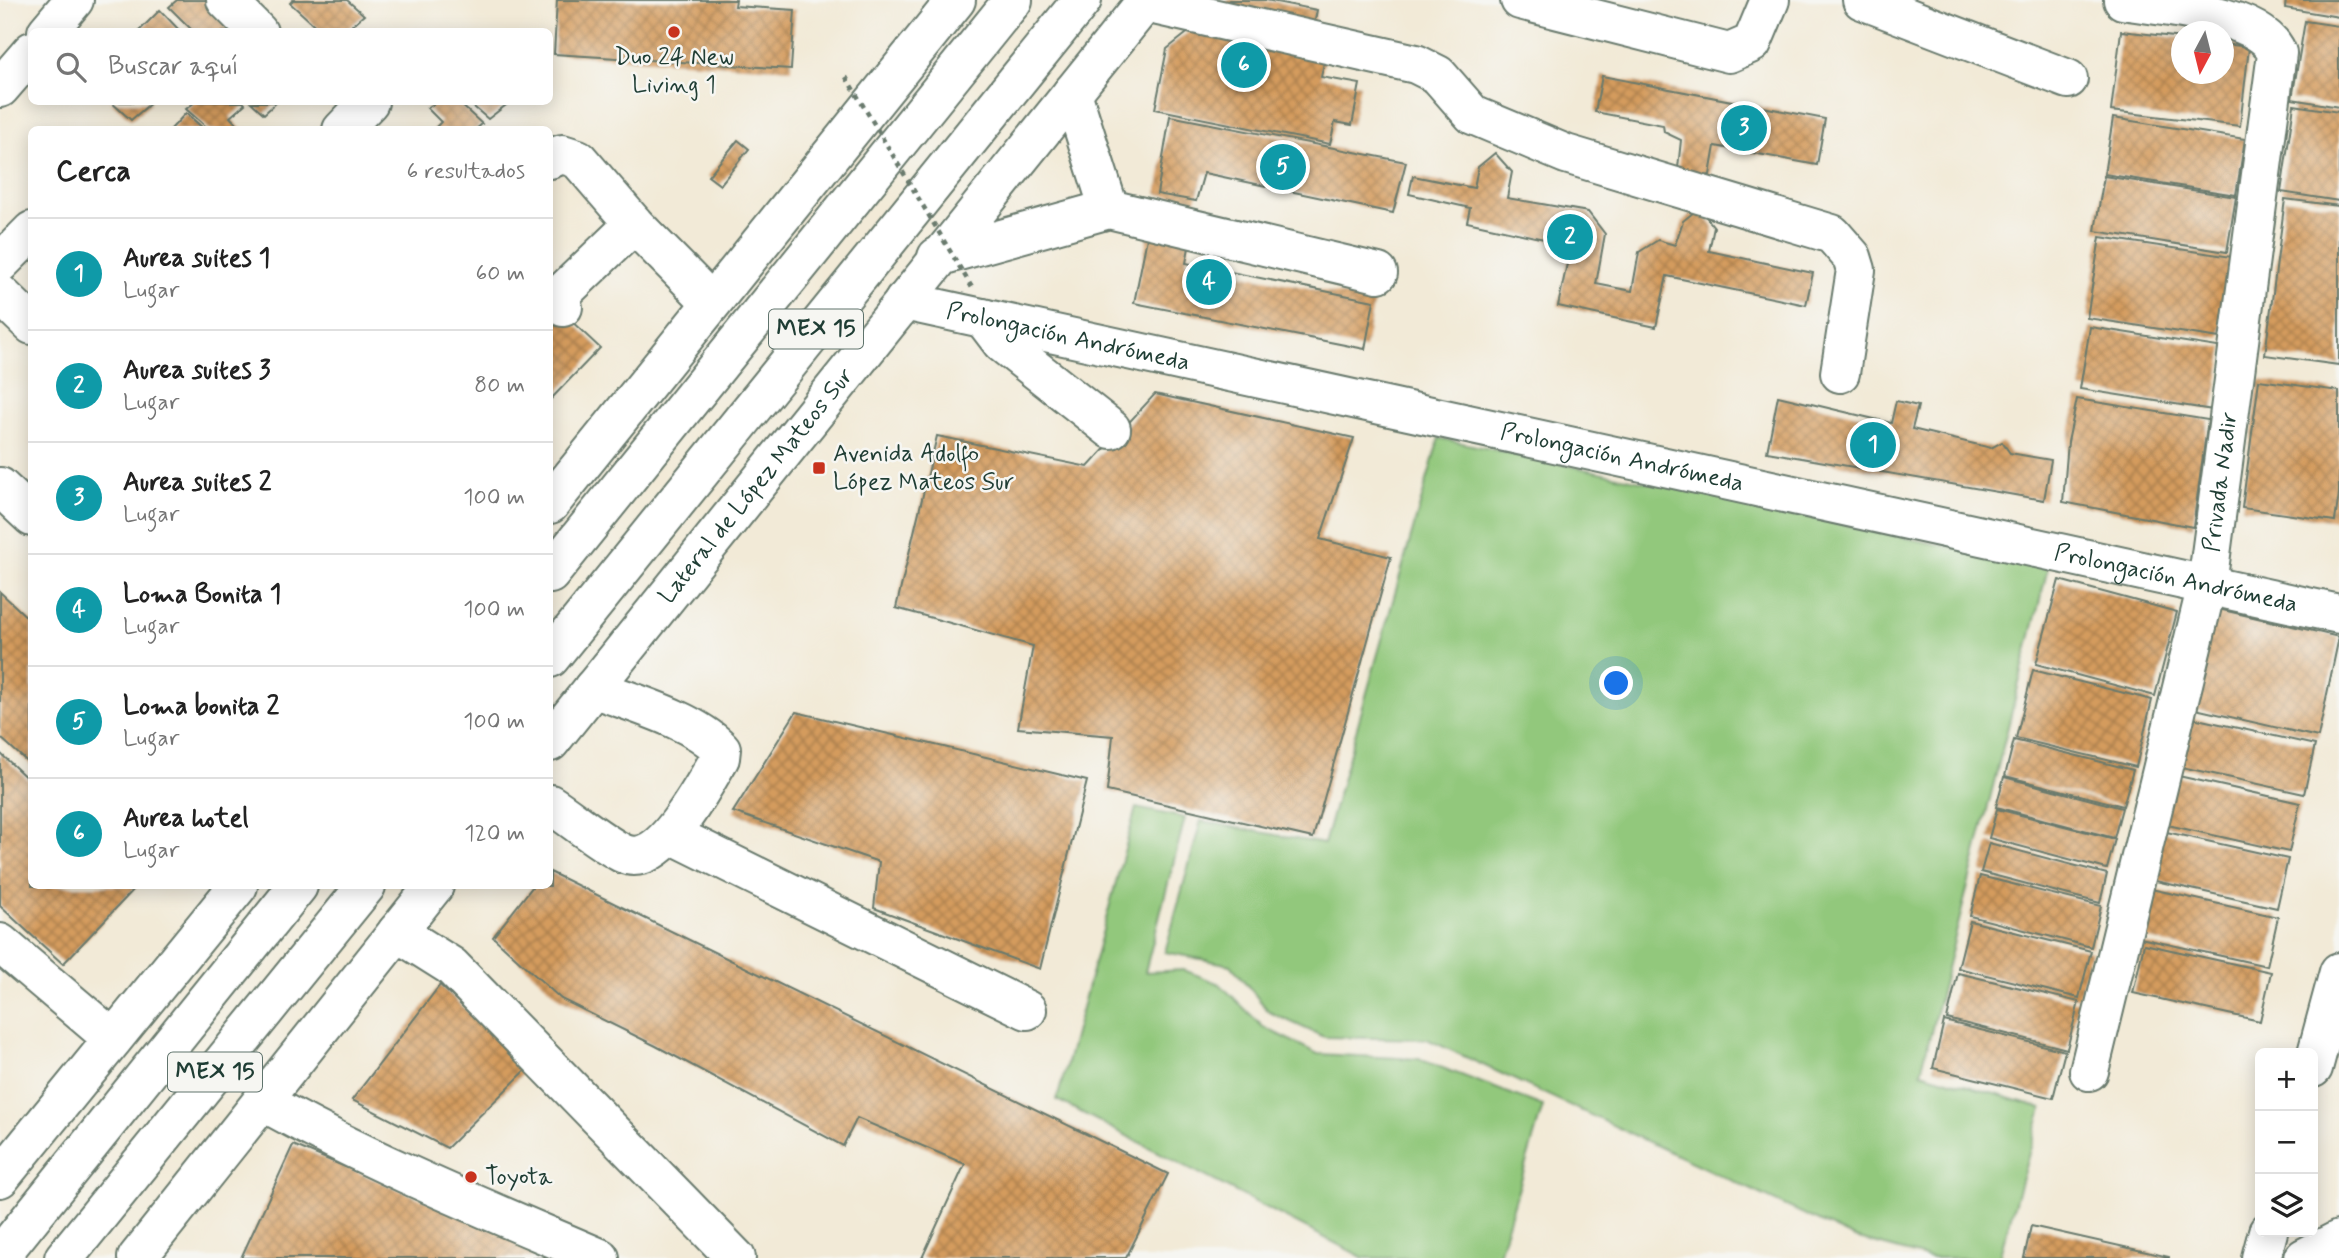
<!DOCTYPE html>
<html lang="es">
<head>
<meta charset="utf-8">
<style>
  body { margin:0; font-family:Mynerve,sans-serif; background:#f2f2f2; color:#222 }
  .controls { position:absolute; right:21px; bottom:21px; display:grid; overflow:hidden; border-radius:10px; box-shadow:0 4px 18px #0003 }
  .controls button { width:63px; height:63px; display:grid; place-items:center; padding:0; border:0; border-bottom:2px solid #e0e0e0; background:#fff; color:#222; font:35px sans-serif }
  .compass { position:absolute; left:2171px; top:21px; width:63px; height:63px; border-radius:50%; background:#fff; box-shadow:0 4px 18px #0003; rotate:187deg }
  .you { position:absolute; left:1617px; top:684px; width:24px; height:24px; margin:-18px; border:5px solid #fff; border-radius:50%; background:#1a73e8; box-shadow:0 0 0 10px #1a73e833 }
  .badge { display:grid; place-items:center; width:46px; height:46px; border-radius:50%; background:#c8321e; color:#fff; font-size:23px; font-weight:700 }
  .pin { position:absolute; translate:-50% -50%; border:4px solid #fff; box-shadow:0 2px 7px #0006 }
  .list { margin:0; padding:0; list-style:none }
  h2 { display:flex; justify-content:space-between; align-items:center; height:91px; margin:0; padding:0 28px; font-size:30px }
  h2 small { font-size:23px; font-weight:400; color:#767676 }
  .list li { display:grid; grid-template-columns:46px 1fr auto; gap:21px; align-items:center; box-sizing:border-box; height:112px; padding:0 28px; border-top:2px solid #e0e0e0 }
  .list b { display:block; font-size:26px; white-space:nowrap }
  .list p { margin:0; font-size:23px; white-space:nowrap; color:#767676 }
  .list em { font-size:23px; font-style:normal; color:#767676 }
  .icon { flex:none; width:38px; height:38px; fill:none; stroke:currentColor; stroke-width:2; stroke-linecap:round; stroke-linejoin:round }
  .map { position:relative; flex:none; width:2339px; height:1258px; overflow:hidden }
  .search { position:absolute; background:#fff; box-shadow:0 4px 18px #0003; left:28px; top:28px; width:525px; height:77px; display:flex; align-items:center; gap:18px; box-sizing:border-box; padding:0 24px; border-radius:10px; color:#767676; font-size:26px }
  .panel { position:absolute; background:#fff; box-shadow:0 4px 18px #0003; left:28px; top:126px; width:525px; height:763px; border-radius:10px }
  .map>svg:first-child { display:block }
  .green { fill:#92c87b; stroke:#588258; stroke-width:2 }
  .building { fill:url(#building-cross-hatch) }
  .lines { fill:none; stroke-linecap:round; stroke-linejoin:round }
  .minor-casing { stroke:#697a6d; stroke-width:42 }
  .major-casing { stroke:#697a6d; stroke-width:42 }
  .minor { stroke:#fff; stroke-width:38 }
  .major { stroke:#fff; stroke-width:38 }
  .path-bridge { stroke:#697a6d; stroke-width:4.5; stroke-dasharray:5 5; stroke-linecap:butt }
  .poi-dot { fill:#c8321e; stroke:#f6f6f2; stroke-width:2.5 }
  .labels { text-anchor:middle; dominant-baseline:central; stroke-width:5; stroke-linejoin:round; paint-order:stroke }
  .shield { fill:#f6f6f2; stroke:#60746d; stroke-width:2 }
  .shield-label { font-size:23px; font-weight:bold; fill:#1f3d34 }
  .poi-label { font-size:24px; fill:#1f3d34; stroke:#f6f6f2; text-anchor:start }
  .street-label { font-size:24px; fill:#1f3d34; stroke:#f6f6f2 }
</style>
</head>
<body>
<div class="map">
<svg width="2339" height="1258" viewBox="0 0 2339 1258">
  <defs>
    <pattern id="building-cross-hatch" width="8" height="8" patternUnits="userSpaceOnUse" patternTransform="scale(1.75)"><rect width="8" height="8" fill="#d49b5d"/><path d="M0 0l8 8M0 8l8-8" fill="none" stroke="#ab804e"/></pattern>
  </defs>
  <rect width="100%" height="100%" fill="#f6f6f2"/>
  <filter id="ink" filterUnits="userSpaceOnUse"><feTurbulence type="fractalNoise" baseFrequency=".0143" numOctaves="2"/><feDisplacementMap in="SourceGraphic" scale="14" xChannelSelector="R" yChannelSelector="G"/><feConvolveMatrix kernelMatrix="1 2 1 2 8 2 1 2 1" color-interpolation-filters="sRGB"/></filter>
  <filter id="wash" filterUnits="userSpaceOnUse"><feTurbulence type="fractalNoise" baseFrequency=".00686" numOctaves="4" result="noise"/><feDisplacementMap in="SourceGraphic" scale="28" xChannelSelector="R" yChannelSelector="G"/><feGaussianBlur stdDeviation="1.57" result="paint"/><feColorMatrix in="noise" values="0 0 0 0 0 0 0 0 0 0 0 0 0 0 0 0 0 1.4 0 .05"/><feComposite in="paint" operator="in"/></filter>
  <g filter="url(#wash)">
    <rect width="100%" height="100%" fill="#f2ead7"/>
    <g class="green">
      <polygon points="1439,438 2048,568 1921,1072 2042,1108 1999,1258 1929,1258 1855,1238 1427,1039 1324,1037 1269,1012 1231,965 1165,952 1201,821 1324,844"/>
      <polygon points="1136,808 1185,818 1145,972 1184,970 1220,984 1263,1027 1318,1054 1419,1059 1543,1106 1498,1258 1364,1258 1057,1100"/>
    </g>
    <g id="blocks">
      <g class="building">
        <polygon points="177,0 220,0 242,21 230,32 194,32 169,7"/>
        <polygon points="293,0 347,0 364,15 344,32 322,32 290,3"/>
        <polygon points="557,0 736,0 735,6 795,10 791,69 554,54"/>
        <polygon points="1229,0 1266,0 1317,10 1309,50 1326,53 1321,77 1360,84 1352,125 1335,122 1330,144 1155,109 1167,49"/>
        <polygon points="2286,0 2339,0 2339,17 2285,8"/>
        <polygon points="160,10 181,32 138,32"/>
        <polygon points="2305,21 2339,26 2339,107 2292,99"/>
        <polygon points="2121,31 2182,38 2182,74 2224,74 2224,44 2249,47 2240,126 2111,111"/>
        <polygon points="1602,76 1825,119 1817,165 1715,146 1710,175 1690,179 1678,168 1681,140 1664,132 1663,125 1595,112"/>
        <polygon points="111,102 152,102 131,120"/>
        <polygon points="195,102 243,102 245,104 230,117 242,130 210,130 186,109"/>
        <polygon points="251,102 277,102 264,114"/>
        <polygon points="437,102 458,102 482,124 475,130 433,130 441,122 427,108"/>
        <polygon points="468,102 510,102 488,119"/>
        <polygon points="2294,105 2339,112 2339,201 2281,192"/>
        <polygon points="186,113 205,130 170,130"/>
        <polygon points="1170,116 1406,162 1393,213 1204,173 1196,201 1157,194"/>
        <polygon points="2113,118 2245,139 2236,195 2104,174"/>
        <polygon points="738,140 749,149 720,185 708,176"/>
        <polygon points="1495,153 1512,172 1507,198 1588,212 1605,234 1596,284 1632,291 1639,252 1658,240 1675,245 1683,221 1699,208 1714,227 1709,251 1813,273 1806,305 1667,276 1656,327 1558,306 1571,245 1467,222 1470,208 1409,194 1413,176 1474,188 1478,167"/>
        <polygon points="2104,176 2236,197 2227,252 2095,231"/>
        <polygon points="2285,199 2339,206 2339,365 2265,355"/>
        <polygon points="1150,223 1192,232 1186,263 1374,301 1365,349 1134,303"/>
        <polygon points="2100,237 2232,257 2220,338 2087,318"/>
        <polygon points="550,301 600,348 550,400"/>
        <polygon points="2090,327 2224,348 2213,410 2080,389"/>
        <polygon points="2259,380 2339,391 2339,494 2335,521 2242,508"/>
        <polygon points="1155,394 1354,438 1320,539 1391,557 1313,838 1107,791 1113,736 1018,728 1033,646 896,608 937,436 1088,467"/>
        <polygon points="1778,396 1891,423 1896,401 1918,406 1912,429 1991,448 2002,442 2010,453 2051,460 2044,500 1767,452"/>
        <polygon points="2077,399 2208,420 2193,527 2063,502 2068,442"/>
        <polygon points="2059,580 2177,612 2155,696 2036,664"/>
        <polygon points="0,592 32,622 32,766 0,737"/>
        <polygon points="2214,608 2339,637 2318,737 2191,708"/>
        <polygon points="2033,670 2152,700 2136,767 2016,738"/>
        <polygon points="796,712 1087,781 1040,969 874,908 879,862 733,812"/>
        <polygon points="2188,717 2315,745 2304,794 2177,766"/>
        <polygon points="2014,740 2133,770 2123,806 2005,776"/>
        <polygon points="0,753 32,783 32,886 137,886 63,964 0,906"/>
        <polygon points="2174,775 2300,803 2289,852 2163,824"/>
        <polygon points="2004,777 2122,808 2114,838 1996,807"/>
        <polygon points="1997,809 2115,839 2107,869 1989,838"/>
        <polygon points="2162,831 2288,859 2277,908 2151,880"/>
        <polygon points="1989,843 2107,874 2100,903 1981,872"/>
        <polygon points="550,872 1168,1174 1126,1258 922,1258 965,1164 857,1118 843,1146 656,1046 561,999 493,937 533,886 550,886"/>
        <polygon points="1980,876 2101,906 2091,947 1970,916"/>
        <polygon points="2151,889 2278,917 2267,966 2140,938"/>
        <polygon points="1970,921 2091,951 2079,998 1958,968"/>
        <polygon points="2144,944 2271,972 2260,1021 2133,993"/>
        <polygon points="1958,973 2079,1002 2067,1049 1947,1019"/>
        <polygon points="440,985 528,1068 447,1148 352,1100"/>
        <polygon points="1944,1021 2065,1051 2053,1098 1933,1068"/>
        <polygon points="293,1145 562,1258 241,1258"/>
        <polygon points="2031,1226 2169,1257 2169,1258 2024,1258"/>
      </g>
    </g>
  </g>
  <g filter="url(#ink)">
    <use href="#blocks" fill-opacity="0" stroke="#697a6d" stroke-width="2"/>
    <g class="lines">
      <defs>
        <g id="minor">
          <polyline points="226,0 258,32"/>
          <polyline points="1520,0 1729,53 1752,43 1770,0"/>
          <polyline points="1862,0 2068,79"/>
          <polyline points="1145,3 1416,64 1438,75 1473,115 1566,154 1832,234 1852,257 1856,270 1840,373"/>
          <polyline points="47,32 74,0"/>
          <polyline points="0,88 32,51"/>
          <polyline points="1072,93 1109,209"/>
          <polyline points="342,130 369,102"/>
          <polyline points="550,159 562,154 578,159 634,224 711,302"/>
          <polyline points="937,257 1109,209 1378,273"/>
          <polyline points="0,263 32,231"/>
          <polyline points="0,294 32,325"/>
          <path id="s1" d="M904,301L2339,614"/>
          <polyline points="563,307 558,297 634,224"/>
          <polyline points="983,318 1002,343 1111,429"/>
          <polyline points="0,487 32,517"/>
          <path d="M550,804C573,819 597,840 622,853C661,872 703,785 720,758L721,749C692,719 632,703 593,688"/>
          <polyline points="671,834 1027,1010"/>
          <polyline points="397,932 451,966 736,1258"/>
          <polyline points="0,943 113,1039"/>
          <polyline points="2313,1068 2339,972"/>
          <path id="s2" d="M2089,1071L2207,585L2277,53C2262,13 2162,7 2123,0"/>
          <path d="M262,1101C370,1162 486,1209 600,1258"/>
          <polyline points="2261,1258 2268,1232"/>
          <polyline points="2304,1258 2339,1240"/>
        </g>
        <g id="major">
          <polyline points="550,504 956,0"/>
          <polyline points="550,574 1013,0"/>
          <polyline points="550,658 1082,0"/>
          <path id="s3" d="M550,742L1147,0"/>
          <polyline points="0,1178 238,886"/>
          <polyline points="0,1256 298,886"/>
          <polyline points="64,1258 366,886"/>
          <polyline points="137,1258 434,886"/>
        </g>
      </defs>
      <use href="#minor" class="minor-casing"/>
      <use href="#major" class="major-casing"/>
      <use href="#minor" class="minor"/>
      <use href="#major" class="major"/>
      <polyline class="path-bridge" points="846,77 974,291"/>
    </g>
  </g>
  <g class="poi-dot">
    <circle cx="674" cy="32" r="7"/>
    <rect x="812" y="461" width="14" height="14" rx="3.5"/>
    <circle cx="471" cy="1177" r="7"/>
  </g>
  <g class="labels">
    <g class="shield">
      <rect x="769" y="309.5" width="94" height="39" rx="5"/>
      <rect x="168" y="1052.5" width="94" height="39" rx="5"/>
    </g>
    <g class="shield-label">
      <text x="816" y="329">MEX 15</text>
      <text x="215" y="1072">MEX 15</text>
    </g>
    <g class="poi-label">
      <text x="674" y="57" text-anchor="middle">Duo 24 New<tspan x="674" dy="28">Living 1</tspan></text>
      <text x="833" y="454">Avenida Adolfo<tspan x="833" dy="28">López Mateos Sur</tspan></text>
      <text x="485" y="1177">Toyota</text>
    </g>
    <g class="street-label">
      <text stroke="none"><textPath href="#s1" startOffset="168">Prolongación Andrómeda</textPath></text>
      <text stroke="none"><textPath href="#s1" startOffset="735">Prolongación Andrómeda</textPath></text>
      <text stroke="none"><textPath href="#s2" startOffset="604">Privada Nadir</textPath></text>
      <text stroke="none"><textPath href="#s3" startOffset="329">Lateral de López Mateos Sur</textPath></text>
      <text stroke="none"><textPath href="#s1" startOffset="1302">Prolongación Andrómeda</textPath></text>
    </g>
  </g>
</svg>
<div class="controls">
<button>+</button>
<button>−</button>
<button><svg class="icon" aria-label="layers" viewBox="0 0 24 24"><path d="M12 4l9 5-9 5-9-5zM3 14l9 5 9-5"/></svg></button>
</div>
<svg class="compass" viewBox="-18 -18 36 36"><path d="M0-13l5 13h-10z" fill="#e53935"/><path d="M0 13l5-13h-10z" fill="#767676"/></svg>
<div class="you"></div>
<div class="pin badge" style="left:1873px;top:445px;background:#0f9aa8">1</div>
<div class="pin badge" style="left:1570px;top:237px;background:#0f9aa8">2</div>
<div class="pin badge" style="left:1744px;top:128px;background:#0f9aa8">3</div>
<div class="pin badge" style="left:1209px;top:282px;background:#0f9aa8">4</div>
<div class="pin badge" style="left:1283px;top:167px;background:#0f9aa8">5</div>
<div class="pin badge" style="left:1244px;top:65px;background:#0f9aa8">6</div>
<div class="search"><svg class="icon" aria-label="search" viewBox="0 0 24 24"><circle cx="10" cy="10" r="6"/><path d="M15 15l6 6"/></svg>Buscar aquí</div>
<section class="panel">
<h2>Cerca<small>6 resultados</small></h2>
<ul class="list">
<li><span class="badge" style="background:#0f9aa8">1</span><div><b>Aurea suites 1</b><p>Lugar</p></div><em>60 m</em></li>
<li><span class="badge" style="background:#0f9aa8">2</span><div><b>Aurea suites 3</b><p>Lugar</p></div><em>80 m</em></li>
<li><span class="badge" style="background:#0f9aa8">3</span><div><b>Aurea suites 2</b><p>Lugar</p></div><em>100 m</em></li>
<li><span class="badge" style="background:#0f9aa8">4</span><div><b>Loma Bonita 1</b><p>Lugar</p></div><em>100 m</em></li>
<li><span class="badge" style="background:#0f9aa8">5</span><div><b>Loma bonita 2</b><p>Lugar</p></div><em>100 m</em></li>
<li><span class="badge" style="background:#0f9aa8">6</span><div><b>Aurea hotel</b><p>Lugar</p></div><em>120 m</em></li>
</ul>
</section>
</div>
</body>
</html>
